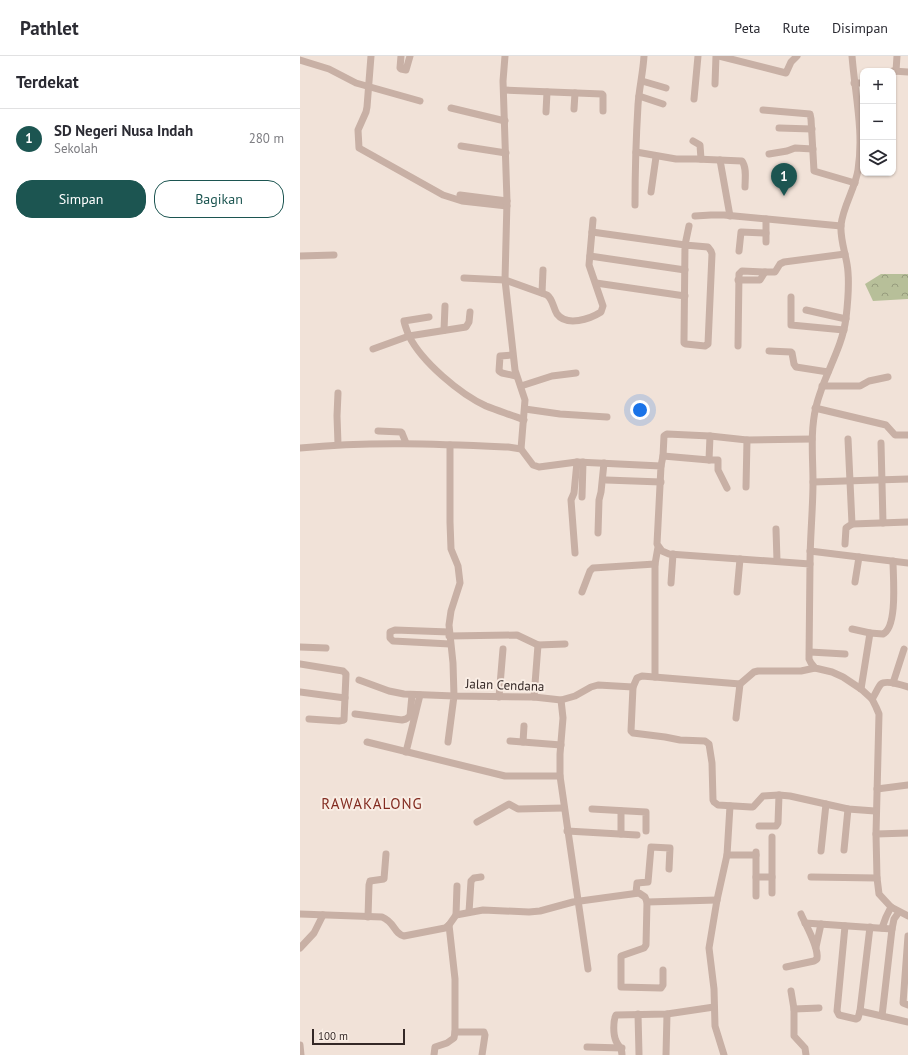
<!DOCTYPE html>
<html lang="id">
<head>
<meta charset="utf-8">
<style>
  body { margin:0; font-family:"PT Sans",sans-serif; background:#f7f7f7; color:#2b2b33 }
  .controls { position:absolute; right:12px; top:12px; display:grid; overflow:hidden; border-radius:8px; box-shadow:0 1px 3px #0004 }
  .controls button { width:36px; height:36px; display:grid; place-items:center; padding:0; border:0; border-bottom:1px solid #e1e1e2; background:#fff; color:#2b2b33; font:20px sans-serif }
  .scale { position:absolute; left:12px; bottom:10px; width:93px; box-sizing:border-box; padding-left:4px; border:2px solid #342826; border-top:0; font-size:11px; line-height:14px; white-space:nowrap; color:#342826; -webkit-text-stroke:3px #f9ede4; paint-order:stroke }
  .you { position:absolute; left:340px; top:354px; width:14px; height:14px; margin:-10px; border:3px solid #fff; border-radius:50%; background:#1a73e8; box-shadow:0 0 0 6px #1a73e833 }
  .badge { display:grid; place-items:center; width:26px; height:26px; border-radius:50%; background:#1c5551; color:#fff; font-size:13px; font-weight:700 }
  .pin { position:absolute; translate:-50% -33px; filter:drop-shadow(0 1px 2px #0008) }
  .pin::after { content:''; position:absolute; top:21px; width:14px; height:12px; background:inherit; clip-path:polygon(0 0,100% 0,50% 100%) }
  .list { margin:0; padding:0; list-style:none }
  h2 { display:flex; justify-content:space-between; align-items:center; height:52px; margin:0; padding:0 16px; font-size:17px }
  h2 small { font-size:13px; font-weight:400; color:#7c7c81 }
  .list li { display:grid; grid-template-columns:26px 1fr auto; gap:12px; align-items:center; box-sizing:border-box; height:60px; padding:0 16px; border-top:1px solid #e1e1e2 }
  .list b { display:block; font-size:15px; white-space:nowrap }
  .list p { margin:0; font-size:13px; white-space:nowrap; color:#7c7c81 }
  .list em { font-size:13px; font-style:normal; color:#7c7c81 }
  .actions { display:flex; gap:8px; padding:12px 16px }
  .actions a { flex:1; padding:9px 0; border:1px solid #1c5551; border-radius:16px; text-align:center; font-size:14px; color:#1c5551 }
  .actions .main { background:#1c5551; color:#fff }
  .icon { flex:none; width:22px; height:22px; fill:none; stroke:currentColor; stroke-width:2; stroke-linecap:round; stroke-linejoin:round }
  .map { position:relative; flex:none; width:608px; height:999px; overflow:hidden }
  header { display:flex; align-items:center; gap:24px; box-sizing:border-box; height:56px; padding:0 20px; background:#fff; border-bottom:1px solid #e1e1e2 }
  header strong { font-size:19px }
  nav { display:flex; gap:22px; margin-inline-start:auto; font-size:14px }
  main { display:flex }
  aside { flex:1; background:#fff }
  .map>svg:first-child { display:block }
  .forest { fill:url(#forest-crowns) }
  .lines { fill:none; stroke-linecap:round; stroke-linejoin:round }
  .minor { stroke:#c8b0a5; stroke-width:7 }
  .labels { text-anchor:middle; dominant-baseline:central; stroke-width:4; stroke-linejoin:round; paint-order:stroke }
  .street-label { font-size:13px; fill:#342826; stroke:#f9ede4 }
  .quarter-label { font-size:15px; letter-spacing:1px; fill:#822b20; stroke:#f9ede4 }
</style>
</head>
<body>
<header>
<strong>Pathlet</strong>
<nav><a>Peta</a><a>Rute</a><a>Disimpan</a></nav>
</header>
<main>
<aside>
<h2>Terdekat<small></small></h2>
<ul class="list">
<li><span class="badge">1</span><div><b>SD Negeri Nusa Indah</b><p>Sekolah</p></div><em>280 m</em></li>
</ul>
<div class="actions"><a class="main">Simpan</a><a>Bagikan</a></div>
</aside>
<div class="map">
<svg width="608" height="999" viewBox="0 0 608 999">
  <defs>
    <pattern id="forest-crowns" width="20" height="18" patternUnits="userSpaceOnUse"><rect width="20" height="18" fill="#b7bf99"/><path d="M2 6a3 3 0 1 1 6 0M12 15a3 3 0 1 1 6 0" fill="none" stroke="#969b7d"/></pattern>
  </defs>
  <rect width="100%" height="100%" fill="#f1e2d8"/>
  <polygon class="forest" points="581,218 608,218 608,243 573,245 565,228"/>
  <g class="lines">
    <g class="minor">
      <polyline points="71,0 67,51 66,56 58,74 59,92 143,139 162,145 207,150"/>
      <polyline points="101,0 100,12 101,13 106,14 110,0"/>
      <polyline points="205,0 203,25 207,145 205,224 215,314 225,344 221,393"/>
      <polyline points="419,0 486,17 491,6 497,0"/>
      <polyline points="0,4 29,13 56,27 120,45"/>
      <polyline points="593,15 608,16"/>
      <polyline points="596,15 597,0"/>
      <polyline points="342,25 366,32"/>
      <polyline points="554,27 563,27"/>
      <polyline points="415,28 416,0"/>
      <polyline points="204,34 302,38 303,39 303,55"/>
      <polyline points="339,40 363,48"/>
      <polyline points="394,43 398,0"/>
      <polyline points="151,52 205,65"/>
      <polyline points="274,53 275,37"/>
      <polyline points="463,54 510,58 511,63 514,115 555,127"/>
      <polyline points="246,56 247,36"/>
      <polyline points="479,72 512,73"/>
      <polyline points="393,85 400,89 401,103"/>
      <polyline points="161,90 206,97"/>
      <path d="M336,96L376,103H396L442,105C447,112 445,123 445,131"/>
      <polyline points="469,98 487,95 495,92 513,93"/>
      <polyline points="420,104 430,160"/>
      <polyline points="351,136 356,101"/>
      <polyline points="160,139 207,145"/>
      <path d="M335,149C335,116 336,83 338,49C339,33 343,17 344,0"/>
      <polyline points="395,160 411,159 424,159 541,170"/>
      <polyline points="466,163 466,186"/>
      <polyline points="292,176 385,189 408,191 411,195 412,198 408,288 405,290 386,288 384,287 384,284 385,189 389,170"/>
      <polyline points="439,195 441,176 466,177"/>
      <polyline points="0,200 34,199"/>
      <polyline points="290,200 385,214"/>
      <path d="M164,222L205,224L247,239C253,243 253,252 257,258C267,271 290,263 301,256L303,250L289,209L293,164"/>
      <polyline points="438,224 460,224 465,216 475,216 480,208 484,206 545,198"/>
      <polyline points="296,227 385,240"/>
      <polyline points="242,237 243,214"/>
      <polyline points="491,241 491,269 544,274"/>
      <polyline points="506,254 546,263"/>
      <path d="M129,261L104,265C105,270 107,275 109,280C122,306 160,338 186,350C199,355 211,359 224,364"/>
      <polyline points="144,274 145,250"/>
      <polyline points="438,290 439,218 442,215 465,216"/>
      <polyline points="73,293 109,280 166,271 169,266 170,256"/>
      <polyline points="469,295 491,296 492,297 494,308 496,311 528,316"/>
      <polyline points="212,299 200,300 199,315 202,317 216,320"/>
      <polyline points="221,330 252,320 276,317"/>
      <polyline points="522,330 560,330 569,325 588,321"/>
      <polyline points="515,352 586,369 595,379 608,379"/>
      <polyline points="225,353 260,358 307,361"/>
      <polyline points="78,375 101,376 102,377 106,387"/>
      <polyline points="410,380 409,404 418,404 418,414 427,432"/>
      <polyline points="581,387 583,467"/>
      <polyline points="38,388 37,360 38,337"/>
      <polyline points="150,389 150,466 151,493 158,510 160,527 151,555 149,569 153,607 154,640 234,641 261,644 263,662 260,698 260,720 288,913"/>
      <path d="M0,392C71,385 138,388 208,391L221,393L233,409L239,411L277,406L361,410L357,488L362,495L369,498L510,508L509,603L511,607L515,612L532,616L543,621L561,633L572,643L576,651L579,658L576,778L577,822L579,838L591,851L608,860"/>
      <polyline points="363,400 409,404"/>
      <polyline points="361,410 363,400 364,380 367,378 410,380 447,384 512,383"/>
      <polyline points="306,424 361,426"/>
      <polyline points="513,426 608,423"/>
      <polyline points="446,431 447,384"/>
      <polyline points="282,441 283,406"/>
      <polyline points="552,468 608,466"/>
      <polyline points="476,473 477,505"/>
      <polyline points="298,477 299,444 301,436 304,407"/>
      <polyline points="545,488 546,472 552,468 548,383"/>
      <polyline points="510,495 608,507"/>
      <polyline points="275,497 271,444 274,437 277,406"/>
      <path d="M510,508C510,481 513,453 513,426C513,402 510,375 516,351C523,320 542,294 546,262C548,245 550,225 547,208C545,196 540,182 541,169C543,150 555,133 558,114C564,76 555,38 552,0"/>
      <polyline points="555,526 559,501"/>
      <polyline points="371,527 373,498"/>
      <polyline points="282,536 290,515 293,512 355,508"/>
      <polyline points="437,536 440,503"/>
      <polyline points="552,573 570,577"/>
      <polyline points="149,576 95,574 90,576 90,582 93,585 150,588"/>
      <polyline points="149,580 217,579 238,589 265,588"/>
      <polyline points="0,591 26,592"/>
      <polyline points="510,596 545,598"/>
      <polyline points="0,608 43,615 46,618 44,664 39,665 9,663"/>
      <polyline points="355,621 355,508 358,491"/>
      <polyline points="59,624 89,635 104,638 154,640 148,686"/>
      <polyline points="593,627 604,593"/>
      <polyline points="333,631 331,675 333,677 365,681 380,684 405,685 409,688 412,707 413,744 414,746 418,749 451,751 453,751 463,740 479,739 490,740 548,753 575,755"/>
      <path d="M561,633L570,577L583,578C598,571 593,520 593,505"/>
      <polyline points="0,636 45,642"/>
      <polyline points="199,641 203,593"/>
      <polyline points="234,641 238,589"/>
      <path d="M572,643C575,639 578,631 581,628C586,624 602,629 608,631"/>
      <polyline points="261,644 275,640 291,631 298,629 333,631 337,622 342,620 440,628"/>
      <polyline points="55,658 102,664 106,663 110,660 112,639"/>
      <polyline points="436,662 440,628 454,616 458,615 501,615 515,612"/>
      <polyline points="210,685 261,689"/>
      <polyline points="67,686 205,720 260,720"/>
      <polyline points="223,686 224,670"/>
      <polyline points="106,696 120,639"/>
      <polyline points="577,733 608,729"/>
      <polyline points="292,753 346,756 346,775"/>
      <polyline points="177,766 209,748 218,753 264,752"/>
      <polyline points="459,770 476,770 478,767 479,739"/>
      <polyline points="267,775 337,779"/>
      <polyline points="321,778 321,755"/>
      <polyline points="576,778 608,777"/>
      <polyline points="472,781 472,837"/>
      <polyline points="544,794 548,753"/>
      <polyline points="521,795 526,748"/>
      <polyline points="456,796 456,840"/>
      <polyline points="427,799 456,799"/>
      <polyline points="456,821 472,821"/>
      <polyline points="511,821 577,822"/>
      <polyline points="336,837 337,827 348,826 351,791 370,792 369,813"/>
      <polyline points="347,846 417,844"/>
      <polyline points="169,856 171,825 174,822 181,821"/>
      <path d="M0,858L82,861C95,866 94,878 104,880L145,872L149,869L156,859L183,854L229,856L240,855L273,846L339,837L345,841L347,846L346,889L344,892L321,900V931L361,932L363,929V914"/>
      <polyline points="156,859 157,830"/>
      <polyline points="68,861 69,829 70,825 84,823 86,798"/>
      <polyline points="505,867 592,873"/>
      <polyline points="545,870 537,955 539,959 556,963 558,962 560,955 570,871"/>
      <polyline points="582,872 586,861 591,851"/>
      <polyline points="608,880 603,947 608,949"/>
      <polyline points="516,891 521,868"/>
      <polyline points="0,892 14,877 23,859"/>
      <path d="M486,911L514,905L517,903C519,891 506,870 501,858"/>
      <polyline points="491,935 494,953 494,980 505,992 506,999"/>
      <polyline points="494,953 519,952"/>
      <polyline points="560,955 608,966"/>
      <polyline points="338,958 339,998"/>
      <polyline points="582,960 592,873 594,863 599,856"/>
      <polyline points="155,976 184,976 185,979 182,999"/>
      <polyline points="0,989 1,999"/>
      <polyline points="287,991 322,992"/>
      <polyline points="134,999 135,991 147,987 154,982 155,976 155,923 149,869"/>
      <path d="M322,999C322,990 319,992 316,985C313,978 313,965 316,959L367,958L414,951"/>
      <polyline points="366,999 367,958"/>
      <polyline points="424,999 415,970 414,933 409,892 417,844 427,799 430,750"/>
    </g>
  </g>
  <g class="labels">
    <g class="street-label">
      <text transform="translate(205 629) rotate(2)">Jalan Cendana</text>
    </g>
    <g class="quarter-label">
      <text x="72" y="747">RAWAKALONG</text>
    </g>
  </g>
</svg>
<div class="controls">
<button>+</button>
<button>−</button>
<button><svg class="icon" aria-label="layers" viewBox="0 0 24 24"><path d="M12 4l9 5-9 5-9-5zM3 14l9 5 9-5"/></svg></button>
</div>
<div class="scale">100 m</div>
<div class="you"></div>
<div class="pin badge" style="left:484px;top:140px">1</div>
</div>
</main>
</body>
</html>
